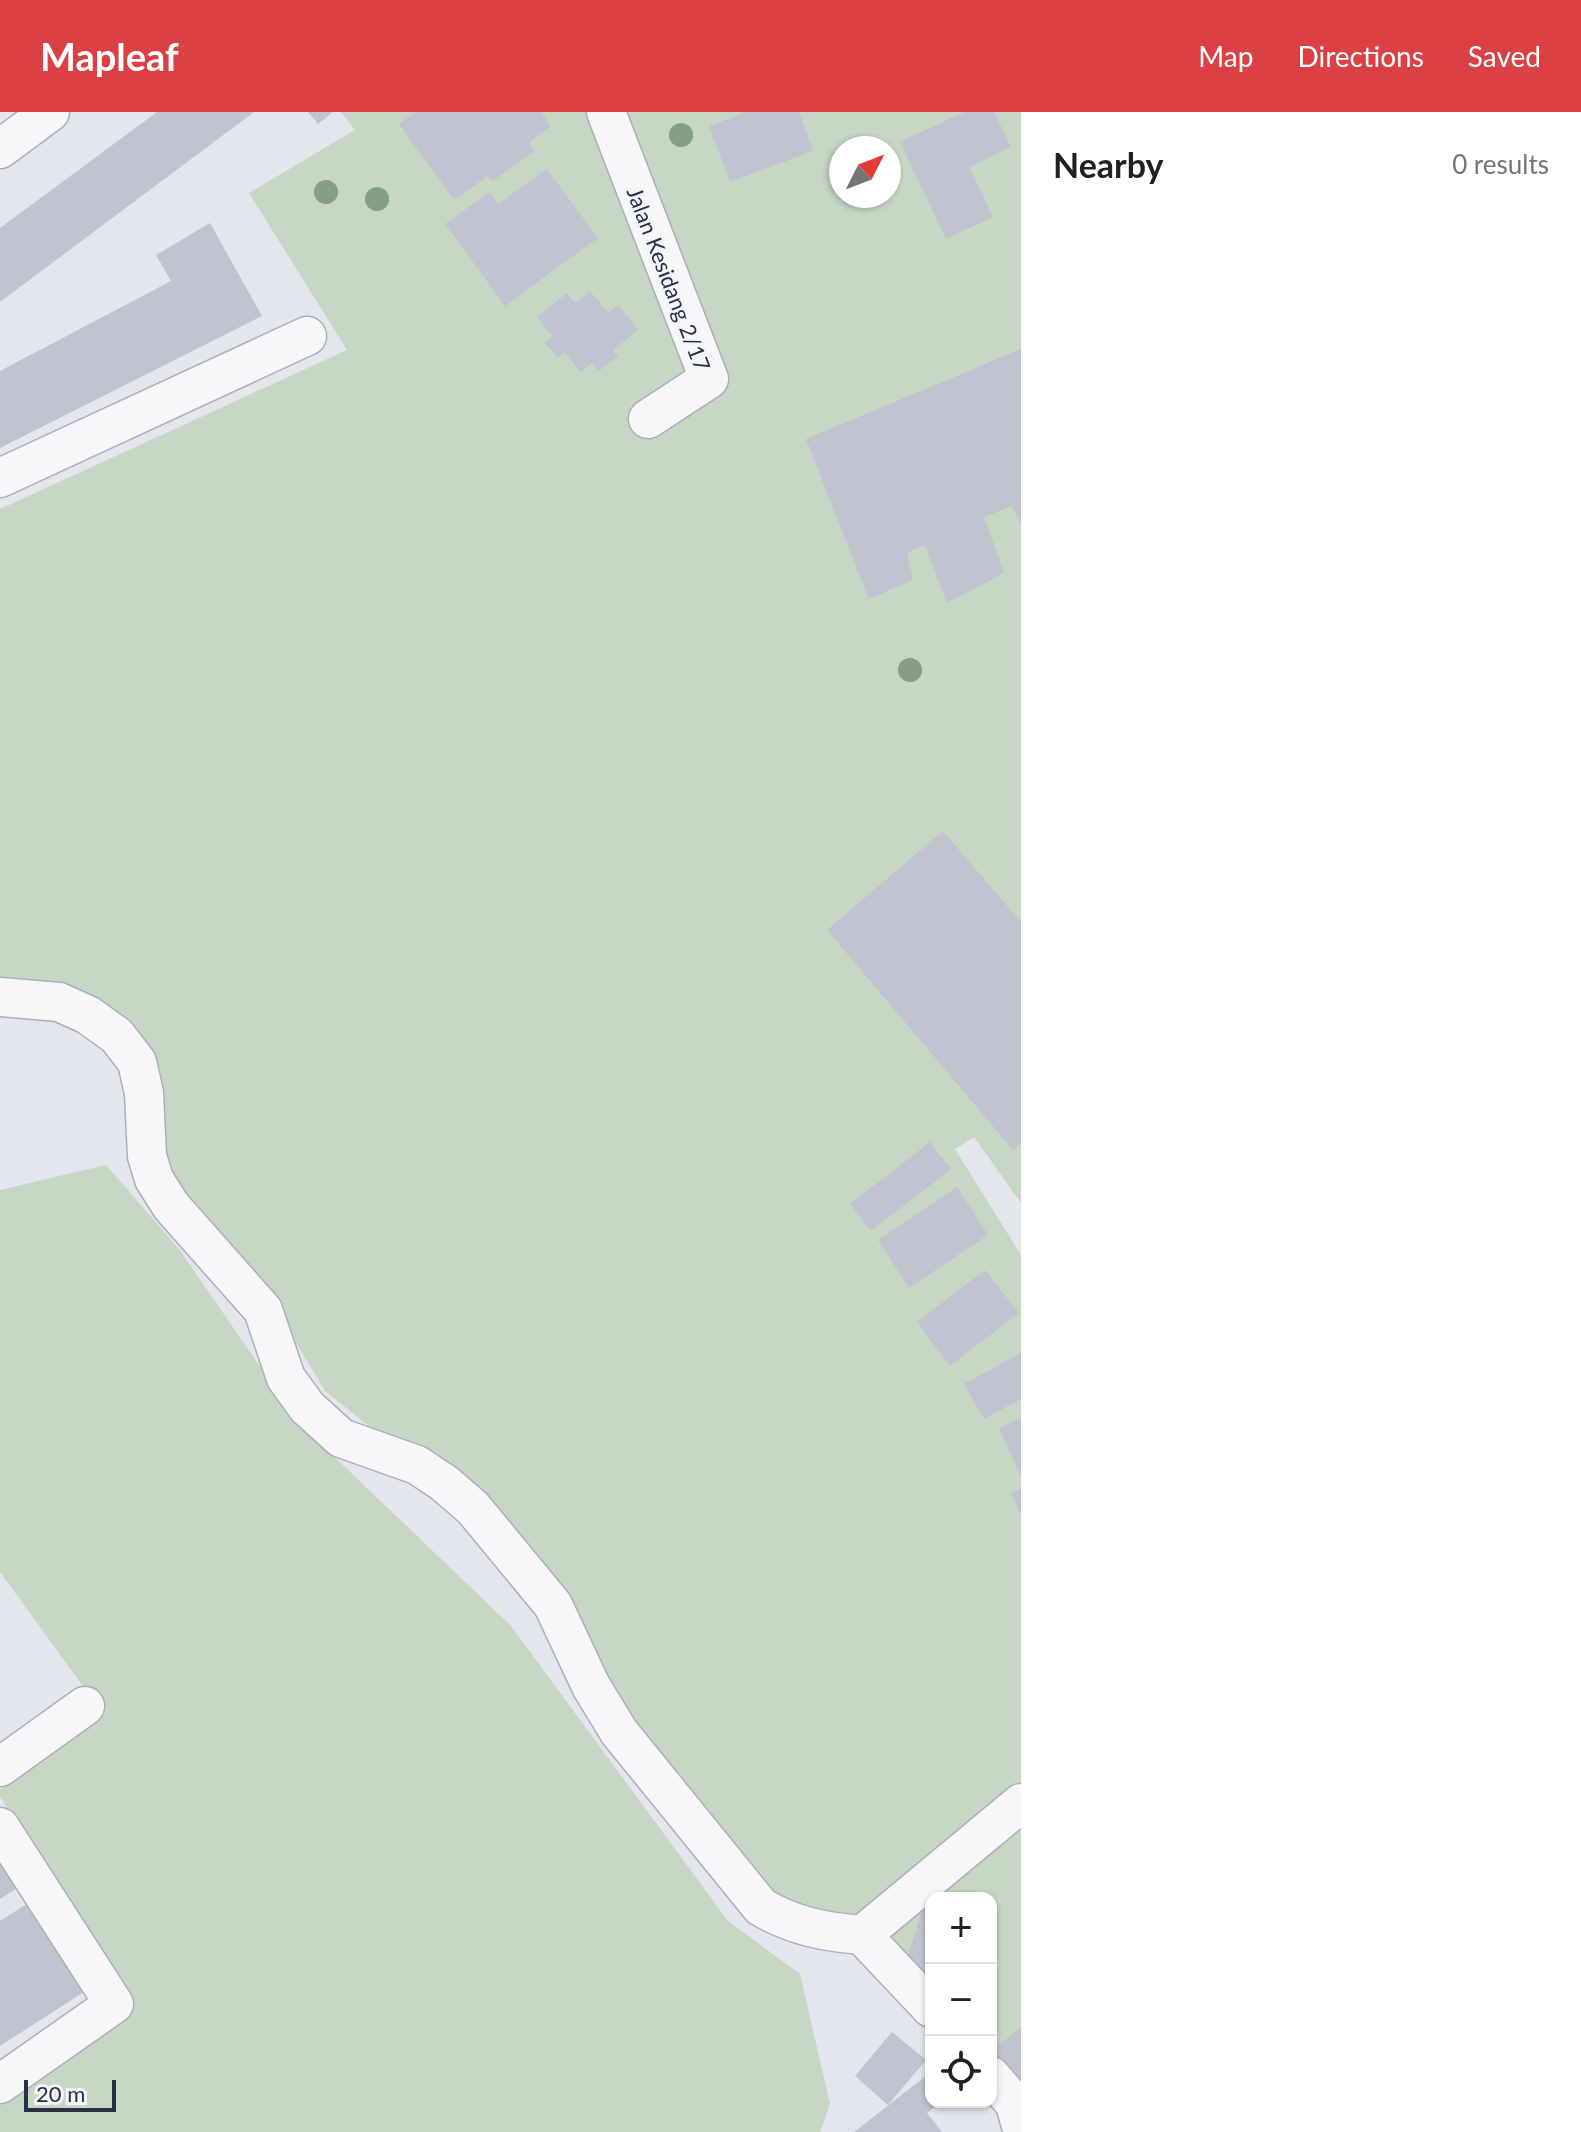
<!DOCTYPE html>
<html lang="en">
<head>
<meta charset="utf-8">
<style>
  body { margin:0; font-family:Lato,sans-serif; background:#f6f6f6; color:#202124 }
  .controls { position:absolute; right:24px; bottom:24px; display:grid; overflow:hidden; border-radius:16px; box-shadow:0 2px 6px #0004 }
  .controls button { width:72px; height:72px; display:grid; place-items:center; padding:0; border:0; border-bottom:2px solid #e0e0e0; background:#fff; color:#202124; font:40px sans-serif }
  .compass { position:absolute; left:829px; top:24px; width:72px; height:72px; border-radius:50%; background:#fff; box-shadow:0 2px 6px #0004; rotate:48deg }
  .scale { position:absolute; left:24px; bottom:20px; width:92px; box-sizing:border-box; padding-left:8px; border:4px solid #293046; border-top:0; font-size:22px; line-height:28px; white-space:nowrap; color:#293046; -webkit-text-stroke:6px #f3f5f9; paint-order:stroke }
  .list { margin:0; padding:0; list-style:none }
  h2 { display:flex; justify-content:space-between; align-items:center; height:104px; margin:0; padding:0 32px; font-size:34px }
  h2 small { font-size:26px; font-weight:400; color:#757577 }
  .icon { flex:none; width:44px; height:44px; fill:none; stroke:currentColor; stroke-width:2; stroke-linecap:round; stroke-linejoin:round }
  .map { position:relative; flex:none; width:1021px; height:2020px; overflow:hidden }
  header { display:flex; align-items:center; gap:48px; box-sizing:border-box; height:112px; padding:0 40px; background:#da4044; color:#fff }
  header strong { font-size:38px }
  nav { display:flex; gap:44px; margin-inline-start:auto; font-size:28px }
  main { display:flex }
  aside { flex:1; background:#fff }
  .map>svg:first-child { display:block }
  .green { fill:#c6d7c4; fill-rule:evenodd }
  .building { fill:#c0c4d0 }
  .lines { fill:none; stroke-linecap:round; stroke-linejoin:round }
  .minor-casing { stroke:#abafba; stroke-width:41 }
  .minor { stroke:#f7f7fa; stroke-width:38 }
  .tree { fill:#859e87 }
  .labels { text-anchor:middle; dominant-baseline:central; stroke-width:7; stroke-linejoin:round; paint-order:stroke }
  .street-label { font-size:22px; fill:#293046; stroke:#f3f5f9 }
</style>
</head>
<body>
<header>
<strong>Mapleaf</strong>
<nav><a>Map</a><a>Directions</a><a>Saved</a></nav>
</header>
<main>
<div class="map">
<svg width="1021" height="2020" viewBox="0 0 1021 2020">
  <rect width="100%" height="100%" fill="#e3e6ec"/>
  <g class="green">
    <path d="M341,0H1021V1091L974,1025L955,1037L1021,1143V2020L991,1964V1786H931V1898L862,1823L761,1795L553,1493L386,1328L325,1279L266,1180L147,1044L117,925L0,885V397L347,238L249,81L355,18ZM841,36H889V84H841Z"/>
    <polygon points="106,1053 179,1137 299,1311 511,1514 728,1809 800,1862 830,1992 820,2020 0,2020 0,1991 123,1897 0,1684 0,1678 101,1599 0,1460 0,1078"/>
  </g>
  <g class="building">
    <polygon points="157,0 254,0 0,190 0,116"/>
    <polygon points="308,0 333,0 318,12"/>
    <polygon points="416,0 541,0 551,14 529,31 535,39 492,69 488,64 454,88 399,12"/>
    <polygon points="747,0 799,0 813,39 730,70 709,14"/>
    <polygon points="964,0 994,0 1011,35 969,55 993,105 946,127 900,30"/>
    <polygon points="547,57 598,126 505,194 445,112 490,80 498,92"/>
    <polygon points="210,111 262,204 0,336 0,259 171,169 156,143"/>
    <polygon points="590,179 608,201 618,193 638,218 613,238 618,244 599,259 592,251 580,260 565,240 558,246 545,231 552,224 537,205 567,181 575,191"/>
    <polygon points="1021,237 1021,412 1012,394 984,405 1004,461 947,491 925,433 907,441 913,468 869,487 806,327"/>
    <polygon points="943,719 1021,810 1021,1031 1013,1038 827,818"/>
    <polygon points="930,1030 951,1057 871,1119 850,1092"/>
    <polygon points="957,1075 988,1123 909,1176 878,1128"/>
    <polygon points="985,1158 1019,1201 950,1254 917,1210"/>
    <polygon points="1021,1241 1021,1287 984,1307 964,1272"/>
    <polygon points="1021,1306 1021,1365 999,1316"/>
    <polygon points="1021,1376 1021,1402 1011,1381"/>
    <polygon points="0,1746 19,1775 0,1787"/>
    <polygon points="30,1790 87,1878 0,1934 0,1809"/>
    <polygon points="923,1796 931,1798 931,1862 905,1853"/>
    <polygon points="1021,1915 1021,1979 991,1940"/>
    <polygon points="892,1920 926,1948 888,1993 855,1964"/>
    <polygon points="931,1960 931,1990 941,1990 927,2001 942,2020 854,2020"/>
  </g>
  <g class="lines">
    <defs>
      <g id="minor">
        <polyline points="606,0 709,267 648,307"/>
        <polyline points="0,37 50,0"/>
        <polyline points="0,366 307,224"/>
        <path d="M0,885L59,890L88,903L117,924L137,950L144,981L147,1044L154,1067L171,1094L263,1198L286,1266L307,1295L341,1326L417,1353L444,1371L473,1396L553,1493L591,1574L619,1620L761,1795C794,1814 824,1820 862,1823L931,1896"/>
        <polyline points="0,1655 85,1594"/>
        <polyline points="0,1715 114,1892 0,1972"/>
        <polyline points="862,1823 1021,1691"/>
        <polyline points="991,1964 1015,1992 1021,2014"/>
      </g>
    </defs>
    <use href="#minor" class="minor-casing"/>
    <use href="#minor" class="minor"/>
  </g>
  <g class="tree">
    <circle cx="681" cy="23" r="12"/>
    <circle cx="326" cy="80" r="12"/>
    <circle cx="377" cy="87" r="12"/>
    <circle cx="910" cy="558" r="12"/>
  </g>
  <g class="labels">
    <g class="street-label">
      <text transform="translate(669 167) rotate(69)">Jalan Kesidang 2/17</text>
    </g>
  </g>
</svg>
<div class="controls">
<button>+</button>
<button>−</button>
<button><svg class="icon" aria-label="locate" viewBox="0 0 24 24"><circle cx="12" cy="12" r="6"/><path d="M12 2v4M12 18v4M2 12h4M18 12h4"/></svg></button>
</div>
<svg class="compass" viewBox="-18 -18 36 36"><path d="M0-13l5 13h-10z" fill="#e53935"/><path d="M0 13l5-13h-10z" fill="#757577"/></svg>
<div class="scale">20 m</div>
</div>
<aside>
<h2>Nearby<small>0 results</small></h2>
<ul class="list">
</ul>
</aside>
</main>
</body>
</html>
